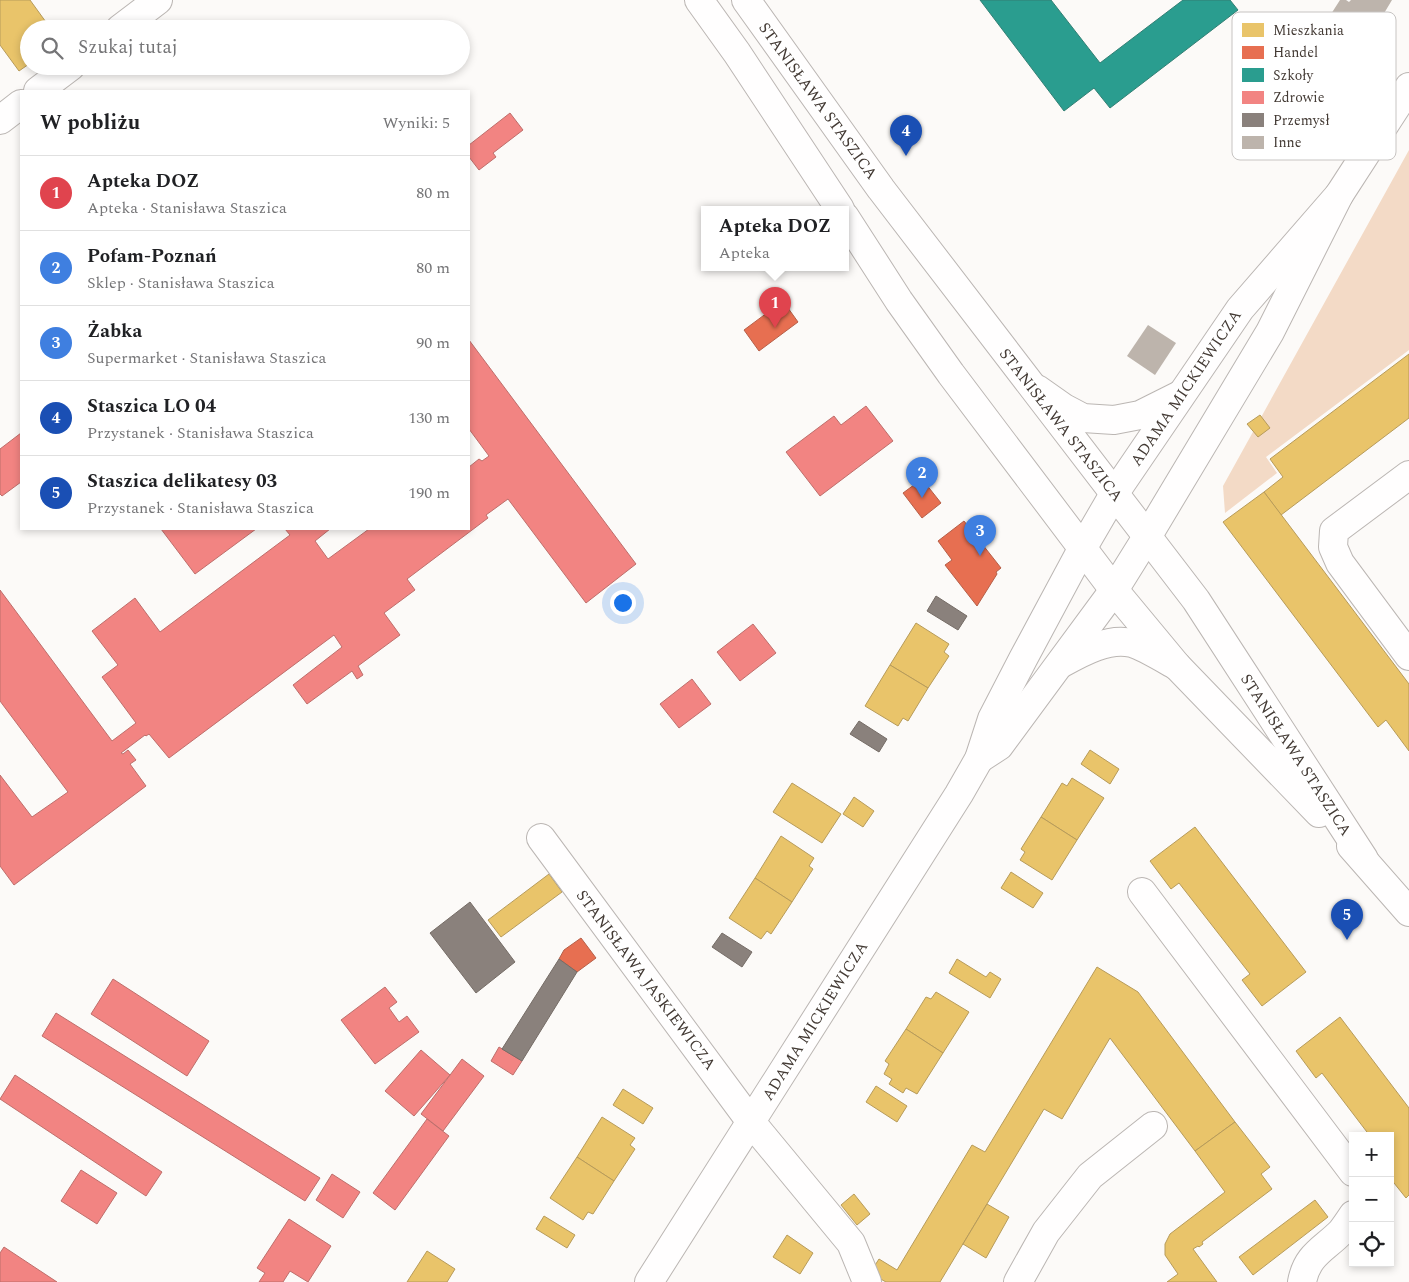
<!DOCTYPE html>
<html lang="pl">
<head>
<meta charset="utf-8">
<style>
  body { margin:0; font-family:Spectral,serif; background:#f2f2f2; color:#202124 }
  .controls { position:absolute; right:15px; bottom:15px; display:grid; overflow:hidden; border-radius:0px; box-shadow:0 2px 8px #0003 }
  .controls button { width:45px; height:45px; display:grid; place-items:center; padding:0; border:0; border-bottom:1px solid #e0e0e0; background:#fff; color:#202124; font:25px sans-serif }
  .you { position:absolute; left:622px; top:602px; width:18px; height:18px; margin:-12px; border:4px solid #fff; border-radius:50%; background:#1a73e8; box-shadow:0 0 0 8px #1a73e833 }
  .badge { display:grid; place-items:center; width:32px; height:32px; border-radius:50%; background:#111827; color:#fff; font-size:16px; font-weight:700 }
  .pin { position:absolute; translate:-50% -41px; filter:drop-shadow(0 1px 2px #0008) }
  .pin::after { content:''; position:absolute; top:26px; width:18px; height:15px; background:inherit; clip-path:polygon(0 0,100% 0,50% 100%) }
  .popup { position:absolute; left:701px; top:206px; width:148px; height:65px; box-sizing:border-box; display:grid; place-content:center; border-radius:0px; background:#fff; filter:drop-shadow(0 1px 4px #0005); font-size:16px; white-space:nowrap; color:#757577 }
  .popup b { font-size:19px; color:#202124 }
  .popup::after { content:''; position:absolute; left:50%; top:100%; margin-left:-10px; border:10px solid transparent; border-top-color:#fff }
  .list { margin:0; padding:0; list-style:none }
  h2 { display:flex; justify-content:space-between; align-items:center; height:65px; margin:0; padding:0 20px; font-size:21px }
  h2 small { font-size:16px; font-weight:400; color:#757577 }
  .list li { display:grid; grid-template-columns:32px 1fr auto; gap:15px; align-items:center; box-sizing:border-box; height:75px; padding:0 20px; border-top:1px solid #e0e0e0 }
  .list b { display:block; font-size:19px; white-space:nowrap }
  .list p { margin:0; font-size:16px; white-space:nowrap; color:#757577 }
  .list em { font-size:16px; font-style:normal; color:#757577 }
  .icon { flex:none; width:28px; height:28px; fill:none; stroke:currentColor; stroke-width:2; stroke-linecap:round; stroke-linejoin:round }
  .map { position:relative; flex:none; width:1409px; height:1282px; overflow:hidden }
  .search { position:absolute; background:#fff; box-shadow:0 2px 8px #0003; left:20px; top:20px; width:450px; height:55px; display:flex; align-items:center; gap:12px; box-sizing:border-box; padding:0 18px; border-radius:28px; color:#757577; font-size:19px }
  .panel { position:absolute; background:#fff; box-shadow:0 2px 8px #0003; left:20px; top:90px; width:450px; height:440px; border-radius:0px }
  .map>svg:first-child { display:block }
  .green { fill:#f3dac6 }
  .homes { fill:#e9c46a; stroke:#b79b5a }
  .shops { fill:#e76f51; stroke:#b65f48 }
  .schools { fill:#2a9d8f; stroke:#327f74 }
  .health { fill:#f28482; stroke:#be6e6b }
  .industry { fill:#8a817c; stroke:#756c66 }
  .building { fill:#bdb4ac }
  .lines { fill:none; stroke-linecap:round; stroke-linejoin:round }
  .minor-casing { stroke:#bbb6b3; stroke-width:30 }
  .major-casing { stroke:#bbb6b3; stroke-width:30 }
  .minor { stroke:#fffefe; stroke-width:28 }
  .major { stroke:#fffefe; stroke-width:28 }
  .labels { text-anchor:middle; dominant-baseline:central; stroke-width:5; stroke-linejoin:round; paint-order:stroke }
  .street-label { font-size:16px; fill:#433a34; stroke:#fff }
  .key { fill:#fff; stroke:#c7c4c2; stroke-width:1 }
  .key-label { font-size:14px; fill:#433a34 }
</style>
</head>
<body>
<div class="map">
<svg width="1409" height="1282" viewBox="0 0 1409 1282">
  <rect width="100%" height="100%" fill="#fcfaf8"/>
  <polygon class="green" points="1409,150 1409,350 1266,457 1277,473 1225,513 1223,486"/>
  <g class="homes">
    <polygon points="0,0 30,0 51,29 29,29 29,64 19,71 0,45"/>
    <polygon points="1409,354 1409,418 1281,515 1264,492 1283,477 1270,459"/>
    <polygon points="1260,415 1270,428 1258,437 1247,424"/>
    <polygon points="1264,492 1409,684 1409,751 1386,720 1378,727 1223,522"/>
    <polygon points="916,623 949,644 944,652 949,656 928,688 890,665"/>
    <polygon points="890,665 928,688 908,721 903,718 898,726 865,706"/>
    <polygon points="1090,750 1119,769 1110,784 1081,764"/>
    <polygon points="1072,778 1104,798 1077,840 1041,817 1062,783 1067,786"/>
    <polygon points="792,783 841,814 822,843 773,812"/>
    <polygon points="854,797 874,811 863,827 843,814"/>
    <polygon points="1041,817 1077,840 1052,880 1020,860 1025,852 1021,849"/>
    <polygon points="1195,827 1306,972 1262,1006 1242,980 1250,974 1179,883 1171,889 1150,861"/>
    <polygon points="781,836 814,858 809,866 813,869 792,902 755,878"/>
    <polygon points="1011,872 1043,893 1033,908 1001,888"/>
    <polygon points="549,874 562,892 501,937 488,920"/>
    <polygon points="755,878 792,902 771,934 767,931 761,939 729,918"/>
    <polygon points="957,959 986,977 990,972 1001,979 990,998 949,973"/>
    <polygon points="1097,967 1138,992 1235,1122 1195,1151 1110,1038 1062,1119 1044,1109 940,1282 886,1282 870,1273 879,1259 897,1270 972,1145 985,1152"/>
    <polygon points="936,992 969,1012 943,1053 906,1029 926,997 931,999"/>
    <polygon points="1340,1017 1409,1108 1409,1195 1406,1198 1390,1178 1390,1165 1392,1164 1390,1162 1390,1136 1370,1136 1322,1073 1316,1078 1296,1051"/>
    <polygon points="906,1029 943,1053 917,1094 906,1088 903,1093 889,1084 892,1079 884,1074 889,1064 885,1061"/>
    <polygon points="876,1086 907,1106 897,1122 866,1102"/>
    <polygon points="623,1089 653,1108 643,1124 613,1105"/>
    <polygon points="602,1117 635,1138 630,1145 635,1149 614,1181 577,1157"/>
    <polygon points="1235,1122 1270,1167 1261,1174 1272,1189 1202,1242 1203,1244 1199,1247 1198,1246 1193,1249 1217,1282 1167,1282 1178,1274 1165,1255 1165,1244 1170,1234 1225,1192 1195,1151"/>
    <polygon points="577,1157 614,1181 593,1214 588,1212 583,1220 550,1198"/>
    <polygon points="854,1194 870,1214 857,1225 841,1205"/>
    <polygon points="1315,1200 1328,1217 1253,1275 1239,1257"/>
    <polygon points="987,1204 1009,1217 986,1258 963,1244"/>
    <polygon points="544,1216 575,1235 567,1248 536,1229"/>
    <polygon points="787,1235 813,1253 800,1274 773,1257"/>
    <polygon points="427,1251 455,1269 447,1282 407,1282"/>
  </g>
  <g class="shops">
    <polygon points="783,301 798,322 759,351 744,330"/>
    <polygon points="922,479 941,503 922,518 903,493"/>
    <polygon points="964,521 1001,568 996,572 997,574 977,606 945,565 952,560 938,541"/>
    <polygon points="581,938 596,958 577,972 559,959 564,950"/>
  </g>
  <polygon class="schools" points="980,0 1051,0 1100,63 1183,0 1230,0 1238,10 1110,108 1094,88 1064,111"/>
  <g class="health">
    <polygon points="510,113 523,130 493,153 496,157 479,170 469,157 469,145"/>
    <polygon points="469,340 636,564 586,603 508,499 486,515 488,518 407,579 415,590 384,613 400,635 358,666 363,675 357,679 352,671 307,704 293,685 342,647 334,635 169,758 149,734 146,736 145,735 121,753 123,754 128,750 136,760 130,764 146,786 14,885 0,866 0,775 32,817 68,792 0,701 0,590 112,741 136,723 102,677 118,665 92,631 135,598 160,632 290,535 285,529 330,529 315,541 328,559 369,529 469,529 469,467 479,459 482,461 489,456 469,429"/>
    <polygon points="866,406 893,441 820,496 786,452 834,416 841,425"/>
    <polygon points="21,433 21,482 2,496 0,494 0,449"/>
    <polygon points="161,529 256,529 195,574"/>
    <polygon points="753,624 776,653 740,681 717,652"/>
    <polygon points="692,679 711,704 679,728 660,704"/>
    <polygon points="113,979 209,1041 187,1076 91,1014"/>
    <polygon points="385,987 397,1002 389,1008 399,1022 407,1016 419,1032 375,1064 341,1020"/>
    <polygon points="56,1013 320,1178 305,1201 42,1036"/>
    <polygon points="499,1047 522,1061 513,1075 491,1061"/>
    <polygon points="421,1050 450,1075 414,1116 385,1091"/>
    <polygon points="462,1059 484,1076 443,1131 421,1114"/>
    <polygon points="15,1075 162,1172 146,1196 0,1099"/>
    <polygon points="427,1119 449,1136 395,1210 373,1193"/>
    <polygon points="81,1170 117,1193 97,1224 61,1201"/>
    <polygon points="332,1174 360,1192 343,1218 316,1200"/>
    <polygon points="289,1219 331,1246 308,1282 290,1271 283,1282 259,1282 265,1273 257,1268"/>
    <polygon points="4,1247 57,1282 0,1282 0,1253"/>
  </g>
  <g class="industry">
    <polygon points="936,596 967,616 958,630 927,611"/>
    <polygon points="859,721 887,739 879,752 850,734"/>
    <polygon points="470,902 515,962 476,993 430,933"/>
    <polygon points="722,933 752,952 742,967 712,947"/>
    <polygon points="559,959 577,972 522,1061 502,1049"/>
  </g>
  <g class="building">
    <polygon points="1340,0 1346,0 1349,2 1351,0 1392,0 1380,20 1385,31 1371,53 1324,25"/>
    <polygon points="1148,325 1176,343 1155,375 1127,356"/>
  </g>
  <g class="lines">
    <defs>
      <g id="minor">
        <polyline points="120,29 158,0"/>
        <polyline points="38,91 71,66"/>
        <polyline points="0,120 21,104"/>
        <polyline points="1037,389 1064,408 1083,418 1114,420 1140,415 1180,395"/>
        <polyline points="1409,475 1334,531 1333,547 1340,563 1409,656"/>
        <path d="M1062,663C1082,652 1109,637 1132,643C1143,646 1166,660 1177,666"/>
        <polyline points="979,759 999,746 1114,590 1147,537 1270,332 1339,195 1409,87"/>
        <polyline points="541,838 751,1122 851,1243 867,1282"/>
        <polyline points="1142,892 1353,1172"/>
        <polyline points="649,1282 959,794 979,759 992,719 1023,659 1082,549 1114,494 1240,309 1339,195"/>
        <polyline points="1018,1282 1046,1232 1090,1176 1153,1126"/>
        <path d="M1302,1282C1307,1255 1323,1250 1341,1232C1345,1227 1349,1221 1353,1215"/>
      </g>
      <g id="major">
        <polyline points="699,0 737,53 840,209"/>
        <polyline points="746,0 881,189 1196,600 1364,859"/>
        <polyline points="845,217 899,301 951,374 1114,590 1177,666 1319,813"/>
        <polyline points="1351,846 1409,912"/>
      </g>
    </defs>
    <use href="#minor" class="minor-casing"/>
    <use href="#major" class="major-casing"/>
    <use href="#minor" class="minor"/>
    <use href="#major" class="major"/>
  </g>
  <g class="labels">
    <g class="street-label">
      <text transform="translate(818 101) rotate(54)">STANISŁAWA STASZICA</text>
      <text transform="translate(1186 388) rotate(-56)">ADAMA MICKIEWICZA</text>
      <text transform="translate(1061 425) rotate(52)">STANISŁAWA STASZICA</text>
      <text transform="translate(1296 755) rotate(57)">STANISŁAWA STASZICA</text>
      <text transform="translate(646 980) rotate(53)">STANISŁAWA JASKIEWICZA</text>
      <text transform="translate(815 1021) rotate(-58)">ADAMA MICKIEWICZA</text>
    </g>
  </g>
  <rect x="1232" y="12" width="164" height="148" rx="8" class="key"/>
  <rect x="1242" y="23" width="22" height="14" fill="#e9c46a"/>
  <rect x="1242" y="46" width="22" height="13" fill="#e76f51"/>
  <rect x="1242" y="68" width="22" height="14" fill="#2a9d8f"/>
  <rect x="1242" y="91" width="22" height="13" fill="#f28482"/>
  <rect x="1242" y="113" width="22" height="14" fill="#8a817c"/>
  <rect x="1242" y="136" width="22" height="13" fill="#bdb4ac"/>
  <g class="key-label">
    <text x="1273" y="35">Mieszkania</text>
    <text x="1273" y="57">Handel</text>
    <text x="1273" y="80">Szkoły</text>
    <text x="1273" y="102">Zdrowie</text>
    <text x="1273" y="125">Przemysł</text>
    <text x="1273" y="147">Inne</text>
  </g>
</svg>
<div class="controls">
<button>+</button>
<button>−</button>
<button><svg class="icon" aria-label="locate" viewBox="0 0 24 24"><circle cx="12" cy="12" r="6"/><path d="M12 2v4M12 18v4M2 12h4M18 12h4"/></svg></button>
</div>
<div class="you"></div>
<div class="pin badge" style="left:775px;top:328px;background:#e0444e">1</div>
<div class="popup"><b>Apteka DOZ</b>Apteka</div>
<div class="pin badge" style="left:922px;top:498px;background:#3f7fe0">2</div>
<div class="pin badge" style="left:980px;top:556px;background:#3f7fe0">3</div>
<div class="pin badge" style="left:906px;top:156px;background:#1a4fb4">4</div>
<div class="pin badge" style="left:1347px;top:940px;background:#1a4fb4">5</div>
<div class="search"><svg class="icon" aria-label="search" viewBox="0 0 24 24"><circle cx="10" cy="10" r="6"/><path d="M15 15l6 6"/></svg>Szukaj tutaj</div>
<section class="panel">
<h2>W pobliżu<small>Wyniki: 5</small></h2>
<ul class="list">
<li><span class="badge" style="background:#e0444e">1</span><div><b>Apteka DOZ</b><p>Apteka · Stanisława Staszica</p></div><em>80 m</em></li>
<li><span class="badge" style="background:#3f7fe0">2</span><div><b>Pofam-Poznań</b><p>Sklep · Stanisława Staszica</p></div><em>80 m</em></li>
<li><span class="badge" style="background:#3f7fe0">3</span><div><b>Żabka</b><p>Supermarket · Stanisława Staszica</p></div><em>90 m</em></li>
<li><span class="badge" style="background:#1a4fb4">4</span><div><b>Staszica LO 04</b><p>Przystanek · Stanisława Staszica</p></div><em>130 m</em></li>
<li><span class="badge" style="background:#1a4fb4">5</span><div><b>Staszica delikatesy 03</b><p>Przystanek · Stanisława Staszica</p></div><em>190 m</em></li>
</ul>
</section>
</div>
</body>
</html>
